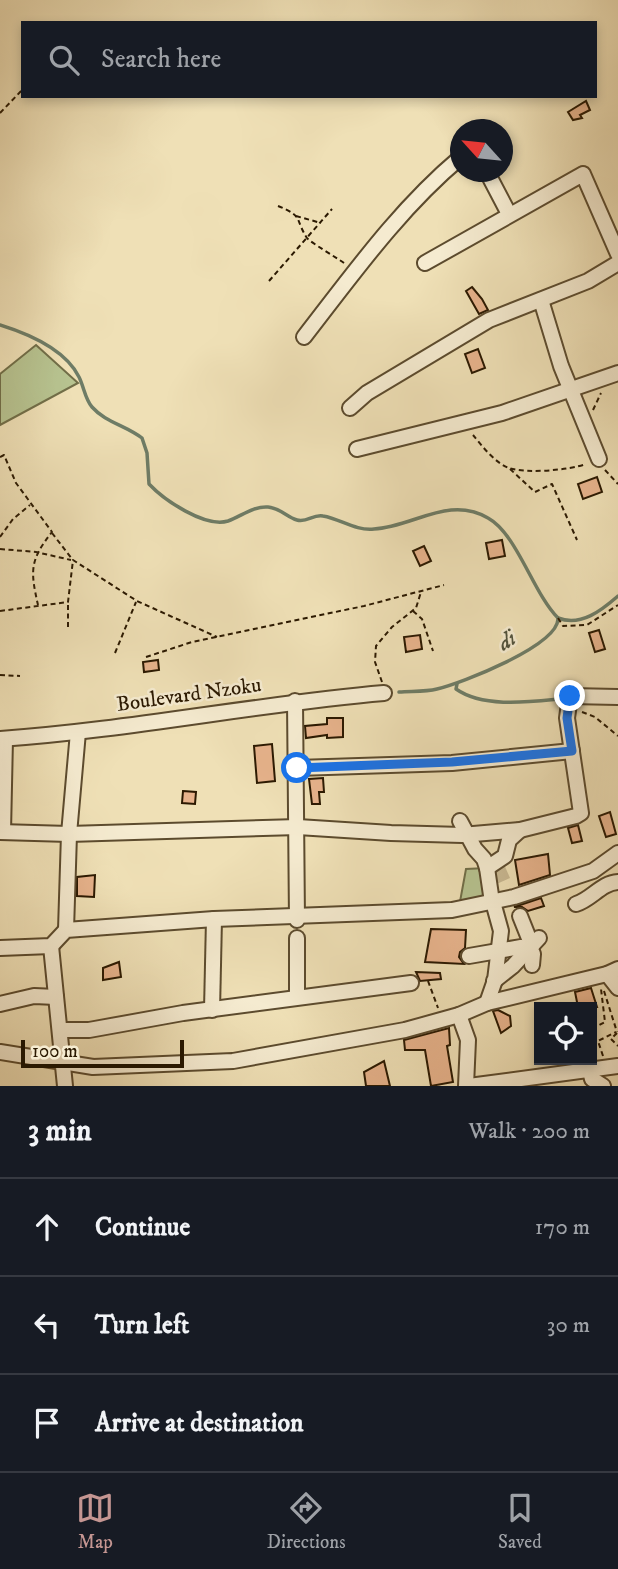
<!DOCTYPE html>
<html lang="en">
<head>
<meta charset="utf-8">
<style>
  body { margin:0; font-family:"IM FELL DW Pica",serif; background:#242831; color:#f1f3f6 }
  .controls { position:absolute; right:21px; bottom:21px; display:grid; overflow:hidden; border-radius:0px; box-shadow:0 4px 10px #0003 }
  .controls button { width:63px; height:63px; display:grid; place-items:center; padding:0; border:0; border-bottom:2px solid #363941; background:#171b24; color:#f1f3f6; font:35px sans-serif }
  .compass { position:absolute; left:450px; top:119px; width:63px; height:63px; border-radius:50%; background:#171b24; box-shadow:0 4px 10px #0003; rotate:297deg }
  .scale { position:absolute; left:21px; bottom:18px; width:163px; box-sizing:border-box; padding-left:7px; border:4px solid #2b1901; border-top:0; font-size:19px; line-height:24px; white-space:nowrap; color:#2b1901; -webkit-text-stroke:5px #f5ebd0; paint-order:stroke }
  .stop { position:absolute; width:21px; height:21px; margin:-16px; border:5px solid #1a73e8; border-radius:50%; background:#fff }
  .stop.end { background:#1a73e8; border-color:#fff; box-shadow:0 2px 7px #0008 }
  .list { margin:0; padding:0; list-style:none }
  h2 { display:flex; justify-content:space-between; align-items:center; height:91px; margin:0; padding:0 28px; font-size:30px }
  h2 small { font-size:23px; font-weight:400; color:#9ea1a6 }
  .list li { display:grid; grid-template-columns:46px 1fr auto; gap:21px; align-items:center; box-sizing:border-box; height:98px; padding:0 28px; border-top:2px solid #363941 }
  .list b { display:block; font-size:26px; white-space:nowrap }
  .list em { font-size:23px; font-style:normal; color:#9ea1a6 }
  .icon { flex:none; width:38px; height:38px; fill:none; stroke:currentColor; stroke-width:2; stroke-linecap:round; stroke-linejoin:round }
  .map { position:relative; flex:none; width:618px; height:1086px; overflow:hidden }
  .search { position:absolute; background:#171b24; box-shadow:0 4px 10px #0003; left:21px; right:21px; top:21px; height:77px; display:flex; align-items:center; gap:18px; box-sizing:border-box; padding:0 24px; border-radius:0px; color:#9ea1a6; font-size:26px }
  .sheet { height:385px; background:#171b24 }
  nav { display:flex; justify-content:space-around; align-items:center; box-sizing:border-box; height:98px; border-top:2px solid #363941; background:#171b24; font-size:19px; color:#9ea1a6 }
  nav a { display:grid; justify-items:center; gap:4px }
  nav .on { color:#c59692 }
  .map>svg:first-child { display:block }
  .green { fill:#b7c390; stroke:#716e48; stroke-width:2 }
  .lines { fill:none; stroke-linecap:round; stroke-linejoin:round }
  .stream { stroke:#6e7c66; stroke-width:3.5 }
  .building { fill:#e7b38c; stroke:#2b1901; stroke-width:2 }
  .minor-tunnel { stroke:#c8b892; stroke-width:14; stroke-dasharray:14 7; stroke-linecap:butt }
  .minor-casing { stroke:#5c4b2e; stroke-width:18 }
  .path { stroke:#2b1901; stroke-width:2; stroke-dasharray:5 3.5; stroke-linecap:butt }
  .minor { stroke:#f5ebd0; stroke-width:14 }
  .route { stroke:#1a73e8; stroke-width:9 }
  .labels { text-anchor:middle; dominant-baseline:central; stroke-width:5; stroke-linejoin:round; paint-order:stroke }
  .street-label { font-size:21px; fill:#2b1901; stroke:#f5ebd0 }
  .water-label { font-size:23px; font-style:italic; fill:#52533c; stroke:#f5ebd0 }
</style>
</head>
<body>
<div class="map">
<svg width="618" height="1086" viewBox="0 0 618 1086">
  <rect width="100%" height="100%" fill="#efe0b6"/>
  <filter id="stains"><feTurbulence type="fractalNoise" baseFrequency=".00286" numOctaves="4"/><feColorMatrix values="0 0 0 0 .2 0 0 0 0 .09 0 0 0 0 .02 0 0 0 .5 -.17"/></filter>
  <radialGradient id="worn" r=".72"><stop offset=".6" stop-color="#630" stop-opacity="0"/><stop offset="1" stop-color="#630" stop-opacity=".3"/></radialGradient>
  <g class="green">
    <polygon points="36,345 78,383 0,425 0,374"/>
    <polygon points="487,868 492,902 459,907 466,869"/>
  </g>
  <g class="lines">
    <g class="stream">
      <path d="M0,325C29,334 65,349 79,377C84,387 85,399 92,407C105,422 127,426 142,438L147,453L149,484C164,500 205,528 228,521C242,516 253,506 268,507C280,508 287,517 297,520C307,523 313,514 323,516C341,519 355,531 374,529C413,527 449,495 488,518C517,534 533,593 558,618"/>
      <path d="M558,618C581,627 602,610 618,596"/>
      <path d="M457,684L456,689C483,708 529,702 559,699"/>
      <path d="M399,692C412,691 425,692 437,689C462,683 557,646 558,619"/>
    </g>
  </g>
  <g class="building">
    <polygon points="586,101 590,110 580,115 582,118 573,120 568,112"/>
    <polygon points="472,287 482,299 488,310 479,314 466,291"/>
    <polygon points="478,349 485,368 472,373 465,354"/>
    <polygon points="597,477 602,492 583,499 578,484"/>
    <polygon points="502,540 505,556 489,559 486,543"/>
    <polygon points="424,546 431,561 420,566 413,551"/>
    <polygon points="599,630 605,649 595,652 589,633"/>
    <polygon points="420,635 422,649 406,652 404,637"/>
    <polygon points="158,660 159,670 144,672 143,662"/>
    <polygon points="327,718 343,718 343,737 327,738 327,735 306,738 305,726 327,724"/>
    <polygon points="272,744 275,781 257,783 254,746"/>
    <polygon points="323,778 324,792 319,792 320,804 312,804 309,779"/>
    <polygon points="183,791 196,792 195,804 182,803"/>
    <polygon points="610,812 616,834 606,837 599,816"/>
    <polygon points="578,825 582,841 572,843 568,828"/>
    <polygon points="548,854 550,875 519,885 515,860"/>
    <polygon points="95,875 94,897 77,896 77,877"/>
    <polygon points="541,898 544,906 528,911 522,907 514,907"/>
    <polygon points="431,929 466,930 465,948 460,952 459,957 464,964 425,962"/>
    <polygon points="119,962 121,977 103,980 103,968"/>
    <polygon points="416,972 440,973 441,979 420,981"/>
    <polygon points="591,988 597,1007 578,1007 575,992"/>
    <polygon points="498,1010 510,1016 511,1026 501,1033 493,1011"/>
    <polygon points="449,1028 450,1045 447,1046 453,1082 431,1086 425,1050 405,1050 404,1040"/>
    <polygon points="384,1061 390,1086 366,1086 364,1072"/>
  </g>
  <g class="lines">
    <polyline class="minor-tunnel" points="498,868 505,884"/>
    <defs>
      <g id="minor">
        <polyline points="487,172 509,214"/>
        <polyline points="425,263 583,174 618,254"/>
        <polyline points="541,300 561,366 599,459"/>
        <path d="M304,337C353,274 399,209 461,157"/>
        <polyline points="350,408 367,393 489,320 588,281 618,263"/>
        <polyline points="357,449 502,413 618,373"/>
        <polyline points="295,701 297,920"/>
        <path d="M0,739C129,730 256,704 384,693"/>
        <polyline points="297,768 452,763 572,751"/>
        <polyline points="460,821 475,849 484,859 487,868 492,902"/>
        <polyline points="0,832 69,834 298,827 391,833 462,835 520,830 576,816 581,813 567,718 570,696 618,697"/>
        <polyline points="3,832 5,739"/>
        <polyline points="487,868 505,856 509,840 520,830"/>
        <path d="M576,904C592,899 601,883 618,882"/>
        <polyline points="520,916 532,946"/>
        <polyline points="66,930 69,834 78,732"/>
        <polyline points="297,938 297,997"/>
        <polyline points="51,946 65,1086"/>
        <polyline points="0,948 51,946 66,930 214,919 452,910 514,897 593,871 618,853"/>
        <polyline points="469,956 521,947 530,948 533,954 532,965"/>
        <polyline points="607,974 618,988"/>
        <polyline points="494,981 513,966 539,938"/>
        <polyline points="487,1003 495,980 501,931 493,902"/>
        <polyline points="0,1004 34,996 56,997"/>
        <polyline points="212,1010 214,919"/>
        <polyline points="459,1015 468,1040 466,1086"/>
        <polyline points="60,1030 89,1030 183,1013 411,983"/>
        <polyline points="0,1052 93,1067 233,1061 405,1030 459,1015 487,1003 607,974 618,969"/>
        <polyline points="590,1071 592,1079 603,1086"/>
        <polyline points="469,1086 618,1066"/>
      </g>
    </defs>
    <use href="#minor" class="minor-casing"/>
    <g class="path">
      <polyline points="0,113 23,89"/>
      <path d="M278,206C304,216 295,220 307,238C310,242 337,258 344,263"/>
      <polyline points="296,216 321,223"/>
      <polyline points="269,281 332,209"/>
      <polyline points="593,410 601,393"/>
      <path d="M473,435C482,446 495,463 509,468C527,474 569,470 586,464"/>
      <path d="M0,457L4,455L16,483L52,532C30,560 30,570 38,605"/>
      <polyline points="510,469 535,492 552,484 577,540"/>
      <polyline points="605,470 618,484"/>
      <polyline points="52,533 72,559"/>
      <polyline points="0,537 13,519 30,505"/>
      <polyline points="0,549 36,552 71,560"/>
      <polyline points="0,611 68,602 73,560 137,601 217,637"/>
      <polyline points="413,611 422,619 433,651"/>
      <polyline points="558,618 563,626 587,625 618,605"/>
      <polyline points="68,627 68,604"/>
      <polyline points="115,653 136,602"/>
      <polyline points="146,657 192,642 364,606 444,585"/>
      <polyline points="0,675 20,676"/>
      <polyline points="382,682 375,662 376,646 392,627 416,608 421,592"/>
      <polyline points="582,712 595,717 618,736"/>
      <polyline points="428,981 438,1008"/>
      <polyline points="604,991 617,1032"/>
      <polyline points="592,1029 605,1022 601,989"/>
      <polyline points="617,1033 611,1039 618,1046"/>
      <polyline points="603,1056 598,1041 616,1032"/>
    </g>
    <use href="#minor" class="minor"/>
  </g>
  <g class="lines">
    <polyline class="route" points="297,768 452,762 572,751 567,718 570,696"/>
  </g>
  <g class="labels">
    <g class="street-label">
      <text transform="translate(189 695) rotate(-8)">Boulevard Nzoku</text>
    </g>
    <g class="water-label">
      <text transform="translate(507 641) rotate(-33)">di</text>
    </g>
  </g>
  <rect width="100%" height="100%" filter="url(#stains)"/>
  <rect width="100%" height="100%" fill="url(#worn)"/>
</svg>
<div class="controls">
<button><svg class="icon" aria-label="locate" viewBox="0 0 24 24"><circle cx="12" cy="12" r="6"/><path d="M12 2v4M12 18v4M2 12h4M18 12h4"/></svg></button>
</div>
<svg class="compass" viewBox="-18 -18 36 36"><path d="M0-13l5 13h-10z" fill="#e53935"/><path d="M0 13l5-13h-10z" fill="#9ea1a6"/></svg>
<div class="scale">100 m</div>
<div class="stop" style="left:297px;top:768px"></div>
<div class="stop end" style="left:570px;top:696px"></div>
<div class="search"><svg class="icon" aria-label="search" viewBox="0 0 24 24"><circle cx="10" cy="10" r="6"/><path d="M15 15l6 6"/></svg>Search here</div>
</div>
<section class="sheet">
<h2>3 min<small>Walk · 200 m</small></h2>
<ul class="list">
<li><svg class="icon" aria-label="ahead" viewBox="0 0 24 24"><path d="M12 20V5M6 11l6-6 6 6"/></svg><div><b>Continue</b></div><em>170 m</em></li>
<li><svg class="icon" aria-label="left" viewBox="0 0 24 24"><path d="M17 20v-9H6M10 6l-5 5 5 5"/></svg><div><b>Turn left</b></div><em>30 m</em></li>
<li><svg class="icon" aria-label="arrive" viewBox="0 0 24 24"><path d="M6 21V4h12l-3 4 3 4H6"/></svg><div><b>Arrive at destination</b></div></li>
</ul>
</section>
<nav>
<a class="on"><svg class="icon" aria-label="map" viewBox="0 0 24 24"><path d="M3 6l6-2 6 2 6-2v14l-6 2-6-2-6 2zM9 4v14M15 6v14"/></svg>Map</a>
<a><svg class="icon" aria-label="directions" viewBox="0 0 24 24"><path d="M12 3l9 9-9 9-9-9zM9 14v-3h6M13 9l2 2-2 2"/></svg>Directions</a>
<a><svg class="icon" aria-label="saved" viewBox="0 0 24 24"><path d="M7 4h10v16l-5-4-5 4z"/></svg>Saved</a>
</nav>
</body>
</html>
